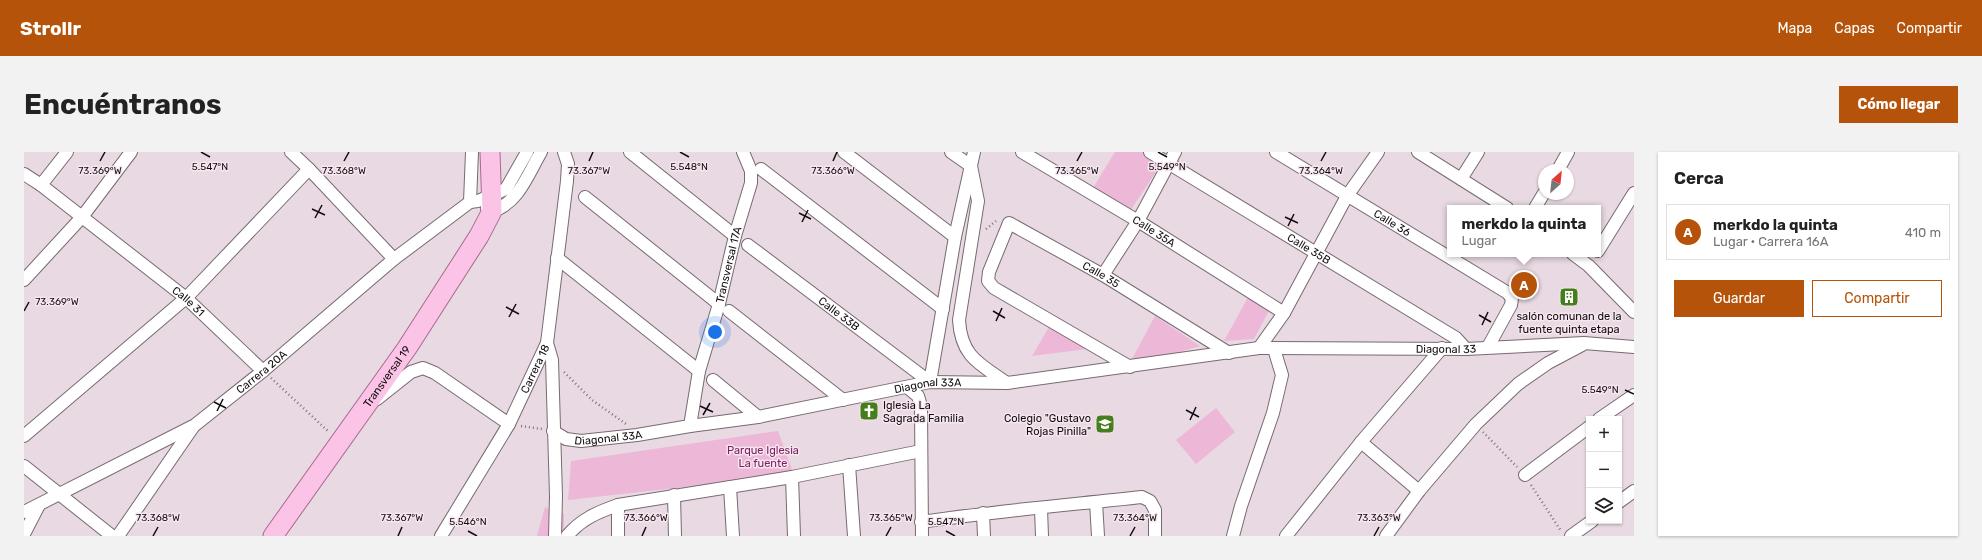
<!DOCTYPE html>
<html lang="es">
<head>
<meta charset="utf-8">
<style>
  body { margin:0; font-family:Rubik,sans-serif; background:#f2f2f2; color:#222 }
  .controls { position:absolute; right:12px; bottom:12px; display:grid; overflow:hidden; border-radius:0px; box-shadow:0 1px 3px #0004 }
  .controls button { width:36px; height:36px; display:grid; place-items:center; padding:0; border:0; border-bottom:1px solid #e0e0e0; background:#fff; color:#222; font:20px sans-serif }
  .compass { position:absolute; left:1514px; top:12px; width:36px; height:36px; border-radius:50%; background:#fff; box-shadow:0 1px 3px #0004; rotate:27deg }
  .you { position:absolute; left:691px; top:180px; width:14px; height:14px; margin:-10px; border:3px solid #fff; border-radius:50%; background:#1a73e8; box-shadow:0 0 0 6px #1a73e833 }
  .badge { display:grid; place-items:center; width:26px; height:26px; border-radius:50%; background:#b45309; color:#fff; font-size:13px; font-weight:700 }
  .pin { position:absolute; translate:-50% -50%; border:2px solid #fff; box-shadow:0 1px 4px #0006 }
  .popup { position:absolute; left:1423px; top:53px; width:154px; height:52px; box-sizing:border-box; display:grid; place-content:center; border-radius:0px; background:#fff; filter:drop-shadow(0 1px 3px #0005); font-size:13px; white-space:nowrap; color:#767676 }
  .popup b { font-size:15px; color:#222 }
  .popup::after { content:''; position:absolute; left:50%; top:100%; margin-left:-8px; border:8px solid transparent; border-top-color:#fff }
  .list { margin:0; padding:0; list-style:none }
  h2 { display:flex; justify-content:space-between; align-items:center; height:52px; margin:0; padding:0 16px; font-size:17px }
  h2 small { font-size:13px; font-weight:400; color:#767676 }
  .list li { display:grid; grid-template-columns:26px 1fr auto; gap:12px; align-items:center; box-sizing:border-box; height:56px; margin:0 8px 8px; padding:0 8px; border:1px solid #e0e0e0; border-radius:0px }
  .list b { display:block; font-size:15px; white-space:nowrap }
  .list p { margin:0; font-size:13px; white-space:nowrap; color:#767676 }
  .list em { font-size:13px; font-style:normal; color:#767676 }
  .actions { display:flex; gap:8px; padding:12px 16px }
  .actions a { flex:1; padding:9px 0; border:1px solid #b45309; border-radius:0px; text-align:center; font-size:14px; color:#b45309 }
  .actions .main { background:#b45309; color:#fff }
  .icon { flex:none; width:22px; height:22px; fill:none; stroke:currentColor; stroke-width:2; stroke-linecap:round; stroke-linejoin:round }
  .map { position:relative; flex:none; width:1610px; height:384px; overflow:hidden; border-radius:0px }
  header { display:flex; align-items:center; gap:24px; box-sizing:border-box; height:56px; padding:0 20px; background:#b45309; color:#fff }
  header strong { font-size:19px }
  nav { display:flex; gap:22px; margin-inline-start:auto; font-size:14px }
  .intro { display:flex; align-items:center; justify-content:space-between; box-sizing:border-box; height:96px; padding:0 24px }
  h1 { margin:0; font-size:28px }
  .button { padding:10px 18px; border-radius:0px; background:#b45309; color:#fff; font-size:14px; font-weight:700 }
  main { display:flex; gap:24px; padding:0 24px }
  aside { flex:1; background:#fff; border-radius:0px; box-shadow:0 1px 3px #0004 }
  .map>svg:first-child { display:block }
  .green { fill:#edb8d7 }
  .lines { fill:none; stroke-linecap:round; stroke-linejoin:round }
  .minor-casing { stroke:#776a71; stroke-width:14 }
  .primary-casing { stroke:#a86a90; stroke-width:21 }
  .path { stroke:#7f757b; stroke-width:2.5; stroke-dasharray:1 3; stroke-linecap:butt }
  .minor { stroke:#fff; stroke-width:12 }
  .primary { stroke:#fbc4e6; stroke-width:19 }
  .ticks { fill:none; stroke:#120d0f; stroke-width:1.5 }
  .labels { text-anchor:middle; dominant-baseline:central; stroke-width:3; stroke-linejoin:round; paint-order:stroke }
  .street-label { font-size:11px; fill:#120d0f; stroke:#f6e6ef }
  .poi-label { font-size:11px; fill:#120d0f; stroke:#f6e6ef }
  .park-label { font-size:11px; fill:#7e2160; stroke:#f6e6ef }
  .ticks-label { font-size:10px; text-anchor:middle; fill:#120d0f; stroke:#f6e6ef; stroke-width:3; stroke-linejoin:round; paint-order:stroke }
</style>
</head>
<body>
<header>
<strong>Strollr</strong>
<nav><a>Mapa</a><a>Capas</a><a>Compartir</a></nav>
</header>
<div class="intro"><h1>Encuéntranos</h1><a class="button">Cómo llegar</a></div>
<main>
<div class="map">
<svg width="1610" height="384" viewBox="0 0 1610 384">
  <rect width="100%" height="100%" fill="#e8d9e2"/>
  <g class="green">
    <polygon points="1091,0 1121,0 1138,11 1106,59 1069,36"/>
    <polygon points="1227,140 1248,153 1230,187 1200,189"/>
    <polygon points="1131,164 1176,194 1114,212 1107,209"/>
    <polygon points="1025,175 1063,197 1008,204"/>
    <polygon points="1192,256 1211,280 1172,312 1152,288"/>
    <polygon points="754,279 770,323 544,348 547,309"/>
    <polygon points="521,355 540,362 540,384 513,384"/>
  </g>
  <g class="lines">
    <defs>
      <g id="minor">
        <polyline points="267,0 285,17 370,107"/>
        <polyline points="606,0 711,84"/>
        <polyline points="820,0 931,85"/>
        <path d="M927,0L947,14L954,49L935,168C937,205 956,212 983,231"/>
        <path id="s1" d="M998,0L1114,69L1260,161"/>
        <path id="s2" d="M1126,0L1432,186L1442,197"/>
        <path id="s3" d="M1252,0L1484,141L1488,147L1487,153L1464,195"/>
        <polyline points="1394,0 1483,56"/>
        <polyline points="737,17 919,157"/>
        <polyline points="1534,18 1544,0"/>
        <path id="s4" d="M0,22L17,33L162,146L239,219"/>
        <polyline points="1437,27 1454,0"/>
        <polyline points="17,33 43,0"/>
        <polyline points="561,45 695,152"/>
        <polyline points="446,50 448,0"/>
        <path d="M463,56L468,59C494,52 504,22 517,0"/>
        <polyline points="1511,56 1520,41"/>
        <path id="s5" d="M724,93L906,230L931,85L950,0"/>
        <polyline points="1574,99 1610,41"/>
        <polyline points="1549,102 1565,114 1610,160"/>
        <polyline points="533,106 675,219"/>
        <polyline points="1079,123 1114,69 1151,0"/>
        <polyline points="0,128 58,65 107,0"/>
        <polyline points="705,159 819,248"/>
        <polyline points="523,191 528,208 532,344 531,384"/>
        <polyline points="1235,196 1260,161 1323,44 1354,0"/>
        <path id="s6" d="M1106,215L970,136L964,129L965,120L985,71L1079,123L1205,201"/>
        <polyline points="689,228 734,265"/>
        <polyline points="883,235 894,244 897,254 898,384"/>
        <polyline points="353,247 387,220 399,216 411,221 485,272"/>
        <polyline points="1575,267 1610,243"/>
        <path id="s7" d="M666,274L675,219L695,152L711,84L727,31V19L719,0"/>
        <path id="s8" d="M529,279L542,287L557,289L613,283L666,274L734,265L906,230L983,231L1235,196L1442,197L1560,191L1610,195"/>
        <polyline points="0,284 162,146 285,17"/>
        <polyline points="1337,290 1395,339"/>
        <polyline points="825,313 830,384"/>
        <polyline points="0,314 88,384"/>
        <polyline points="1501,323 1565,275"/>
        <polyline points="768,325 770,384"/>
        <polyline points="706,335 709,384"/>
        <polyline points="650,343 651,384"/>
        <polyline points="1072,350 1074,384"/>
        <polyline points="1595,350 1610,339"/>
        <polyline points="594,353 594,384"/>
        <polyline points="1017,357 1018,384"/>
        <path id="s9" d="M0,360L171,273L239,219L370,107L446,50L454,49L482,37L503,0"/>
        <polyline points="959,361 960,384"/>
        <path d="M897,370C971,359 1044,353 1118,345L1126,349L1131,358V384"/>
        <polyline points="0,382 15,353"/>
        <polyline points="94,384 169,275"/>
        <path id="s10" d="M417,384L485,272L523,191L543,29L544,12L540,0"/>
        <path d="M543,384C557,367 574,360 594,353L768,325L897,299"/>
        <polyline points="1209,384 1217,354 1249,261 1258,223 1250,197"/>
        <polyline points="1262,384 1337,290 1418,196"/>
        <polyline points="1362,384 1395,339 1452,272 1494,232 1524,211 1558,193"/>
        <polyline points="1547,384 1568,369"/>
      </g>
      <g id="primary">
        <path id="s11" d="M249,384L383,196L455,84L468,59L466,0"/>
      </g>
    </defs>
    <use href="#minor" class="minor-casing"/>
    <use href="#primary" class="primary-casing"/>
    <g class="path">
      <polyline points="962,77 972,69"/>
      <polyline points="540,220 568,248 602,272"/>
      <polyline points="247,226 305,280"/>
      <polyline points="497,274 518,277"/>
      <polyline points="1459,280 1493,315"/>
      <polyline points="1507,333 1537,379"/>
    </g>
    <use href="#minor" class="minor"/>
    <use href="#primary" class="primary"/>
  </g>
  <path class="ticks" d="M177,0L186,5M656,0L665,5M1134,0L1143,5M76,9L81,0M320,9L325,0M565,9L569,0M809,9L813,0M1053,9L1058,0M1297,9L1302,0M288,57L301,63M775,61L787,67M1261,65L1274,71M291,66L298,53M778,70L784,58M1264,74L1270,62M482,155L495,162M0,159L5,150M969,159L981,166M1455,163L1467,170M485,165L492,152M972,169L978,156M1458,173L1464,160M1601,238L1610,242M190,250L202,256M676,254L689,260M1162,258L1175,265M193,259L199,247M679,263L686,251M1166,268L1172,255M444,379L453,384M922,379L931,384M129,384L134,375M374,384L378,375M618,384L622,375M862,384L867,375M1106,384L1111,375M1350,384L1355,375"/>
  <defs>
    <symbol id="building-square" viewBox="-11 -11 22 22"><rect x="-9" y="-9" width="18" height="18" rx="4" fill="#447f1b" stroke="#f6e6ef"/><path d="M-4-6H4V6H1V3H-1V6H-4ZM-2.5-4.3h1.7v1.8h-1.7ZM.8-4.3h1.7v1.8H.8ZM-2.5-1h1.7V.8h-1.7ZM.8-1h1.7V.8H.8Z" fill="#fff"/></symbol>
    <symbol id="church-square" viewBox="-11 -11 22 22"><rect x="-9" y="-9" width="18" height="18" rx="4" fill="#447f1b" stroke="#f6e6ef"/><path d="M-1.2-6h2.4v3.5h3.3v2.4h-3.3V6h-2.4V-.1h-3.3v-2.4h3.3Z" fill="#fff"/></symbol>
    <symbol id="school-square" viewBox="-11 -11 22 22"><rect x="-9" y="-9" width="18" height="18" rx="4" fill="#447f1b" stroke="#f6e6ef"/><path d="M0-5L7-2L0 1L-7-2ZM-4 1L0 2.5L4 1V4Q0 6-4 4Z" fill="#fff"/></symbol>
  </defs>
  <g fill-rule="evenodd">
    <use href="#building-square" x="1534" y="134" width="22" height="22"/>
    <use href="#church-square" x="834" y="248" width="22" height="22"/>
    <use href="#school-square" x="1070" y="261" width="22" height="22"/>
  </g>
  <g class="labels">
    <g class="street-label">
      <text stroke="none"><textPath href="#s3" startOffset="136">Calle 36</textPath></text>
      <text stroke="none"><textPath href="#s1" startOffset="154">Calle 35A</textPath></text>
      <text stroke="none"><textPath href="#s2" startOffset="186">Calle 35B</textPath></text>
      <text stroke="none"><textPath href="#s7" startOffset="166">Transversal 17A</textPath></text>
      <text stroke="none"><textPath href="#s6" startOffset="334">Calle 35</textPath></text>
      <text stroke="none"><textPath href="#s4" startOffset="208">Calle 31</textPath></text>
      <text stroke="none"><textPath href="#s5" startOffset="114">Calle 33B</textPath></text>
      <text stroke="none"><textPath href="#s8" startOffset="903">Diagonal 33</textPath></text>
      <text stroke="none"><textPath href="#s10" startOffset="192">Carrera 18</textPath></text>
      <text stroke="none"><textPath href="#s9" startOffset="277">Carrera 20A</textPath></text>
      <text stroke="none"><textPath href="#s11" startOffset="196">Transversal 19</textPath></text>
      <text stroke="none"><textPath href="#s8" startOffset="382">Diagonal 33A</textPath></text>
      <text stroke="none"><textPath href="#s8" startOffset="58">Diagonal 33A</textPath></text>
    </g>
    <g class="poi-label">
      <text x="1545" y="164">salón comunan de la<tspan x="1545" dy="13">fuente quinta etapa</tspan></text>
      <text x="859" y="253" text-anchor="start">Iglesia La<tspan x="859" dy="13">Sagrada Familia</tspan></text>
      <text x="1067" y="266" text-anchor="end">Colegio "Gustavo<tspan x="1067" dy="13">Rojas Pinilla"</tspan></text>
    </g>
    <g class="park-label">
      <text x="739" y="298">Parque Iglesia<tspan x="739" dy="13">La fuente</tspan></text>
    </g>
  </g>
  <g class="ticks-label">
    <text x="186" y="18">5.547°N</text>
    <text x="665" y="18">5.548°N</text>
    <text x="1143" y="18">5.549°N</text>
    <text x="76" y="22">73.369°W</text>
    <text x="320" y="22">73.368°W</text>
    <text x="565" y="22">73.367°W</text>
    <text x="809" y="22">73.366°W</text>
    <text x="1053" y="22">73.365°W</text>
    <text x="1297" y="22">73.364°W</text>
    <text x="33" y="153">73.369°W</text>
    <text x="1576" y="241">5.549°N</text>
    <text x="134" y="369">73.368°W</text>
    <text x="378" y="369">73.367°W</text>
    <text x="622" y="369">73.366°W</text>
    <text x="867" y="369">73.365°W</text>
    <text x="1111" y="369">73.364°W</text>
    <text x="1355" y="369">73.363°W</text>
    <text x="444" y="373">5.546°N</text>
    <text x="922" y="373">5.547°N</text>
  </g>
</svg>
<div class="controls">
<button>+</button>
<button>−</button>
<button><svg class="icon" aria-label="layers" viewBox="0 0 24 24"><path d="M12 4l9 5-9 5-9-5zM3 14l9 5 9-5"/></svg></button>
</div>
<svg class="compass" viewBox="-18 -18 36 36"><path d="M0-13l5 13h-10z" fill="#e53935"/><path d="M0 13l5-13h-10z" fill="#767676"/></svg>
<div class="you"></div>
<div class="pin badge" style="left:1500px;top:133px">A</div>
<div class="popup"><b>merkdo la quinta</b>Lugar</div>
</div>
<aside>
<h2>Cerca<small></small></h2>
<ul class="list">
<li><span class="badge">A</span><div><b>merkdo la quinta</b><p>Lugar · Carrera 16A</p></div><em>410 m</em></li>
</ul>
<div class="actions"><a class="main">Guardar</a><a>Compartir</a></div>
</aside>
</main>
</body>
</html>
